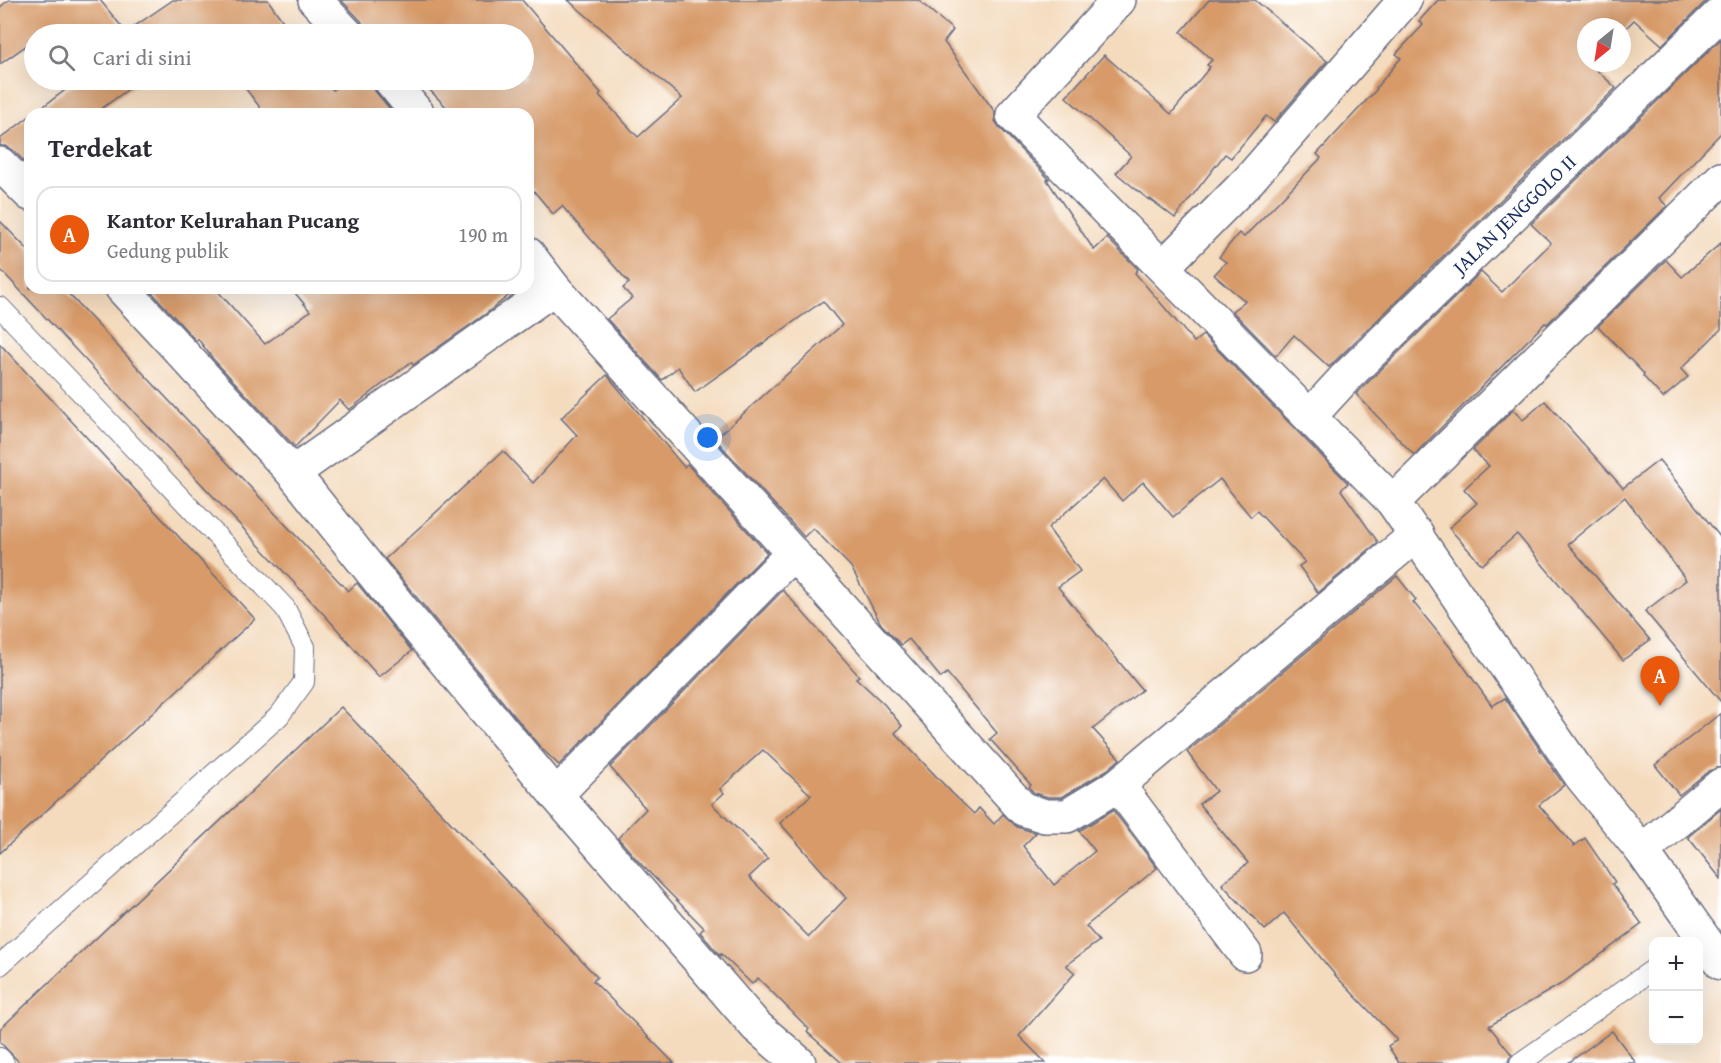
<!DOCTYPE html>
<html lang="id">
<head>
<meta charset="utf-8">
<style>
  body { margin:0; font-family:"Gentium Book Plus",serif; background:#f7f7f7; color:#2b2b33 }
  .controls { position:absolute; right:18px; bottom:18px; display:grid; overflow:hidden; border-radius:12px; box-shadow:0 6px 24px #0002 }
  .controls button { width:54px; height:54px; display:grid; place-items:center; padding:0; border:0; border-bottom:2px solid #e1e1e2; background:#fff; color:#2b2b33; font:30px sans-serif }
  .compass { position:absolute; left:1577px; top:18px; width:54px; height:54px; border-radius:50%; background:#fff; box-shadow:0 6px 24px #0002; rotate:210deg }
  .you { position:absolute; left:708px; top:438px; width:21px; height:21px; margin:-15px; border:4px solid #fff; border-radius:50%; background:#1a73e8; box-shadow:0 0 0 9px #1a73e833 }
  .badge { display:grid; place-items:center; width:39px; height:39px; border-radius:50%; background:#ea580c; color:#fff; font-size:20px; font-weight:700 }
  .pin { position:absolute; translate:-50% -50px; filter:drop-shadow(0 2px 3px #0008) }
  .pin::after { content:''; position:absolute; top:32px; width:21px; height:18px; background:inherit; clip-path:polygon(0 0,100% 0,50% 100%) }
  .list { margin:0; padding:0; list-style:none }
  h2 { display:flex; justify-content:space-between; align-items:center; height:78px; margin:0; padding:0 24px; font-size:26px }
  h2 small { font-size:20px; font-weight:400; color:#7c7c81 }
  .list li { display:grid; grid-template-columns:39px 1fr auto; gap:18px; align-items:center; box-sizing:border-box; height:96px; margin:0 12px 12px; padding:0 12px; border:2px solid #e1e1e2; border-radius:18px }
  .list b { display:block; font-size:22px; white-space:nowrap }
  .list p { margin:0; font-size:20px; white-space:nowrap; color:#7c7c81 }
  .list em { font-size:20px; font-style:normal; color:#7c7c81 }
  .icon { flex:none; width:33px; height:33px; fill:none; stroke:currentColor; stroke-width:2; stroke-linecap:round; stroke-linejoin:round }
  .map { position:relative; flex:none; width:1721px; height:1063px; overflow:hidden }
  .search { position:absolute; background:#fff; box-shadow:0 6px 24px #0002; left:24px; top:24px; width:510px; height:66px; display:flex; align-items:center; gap:15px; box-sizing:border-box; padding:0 21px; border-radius:33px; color:#7c7c81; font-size:22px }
  .panel { position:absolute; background:#fff; box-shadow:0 6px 24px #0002; left:24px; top:108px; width:510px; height:186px; border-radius:18px }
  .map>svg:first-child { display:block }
  .building { fill:#d79a68; fill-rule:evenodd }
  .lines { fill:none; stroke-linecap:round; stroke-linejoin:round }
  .lane-casing { stroke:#676b80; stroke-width:22 }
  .street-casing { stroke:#676b80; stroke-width:36 }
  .lane { stroke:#fff; stroke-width:20 }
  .street { stroke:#fff; stroke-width:33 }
  .labels { text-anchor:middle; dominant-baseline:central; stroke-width:5; stroke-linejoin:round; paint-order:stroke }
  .street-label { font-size:20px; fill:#1b2f5e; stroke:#fff }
</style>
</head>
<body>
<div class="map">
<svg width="1721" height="1063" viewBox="0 0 1721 1063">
  <rect width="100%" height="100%" fill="#fff"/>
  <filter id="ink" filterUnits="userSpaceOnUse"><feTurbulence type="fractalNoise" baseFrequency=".0167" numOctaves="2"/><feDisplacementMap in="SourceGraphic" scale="12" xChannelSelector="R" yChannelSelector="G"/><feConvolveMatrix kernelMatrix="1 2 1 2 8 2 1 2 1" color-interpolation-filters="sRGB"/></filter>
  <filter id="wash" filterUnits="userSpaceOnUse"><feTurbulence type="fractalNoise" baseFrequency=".008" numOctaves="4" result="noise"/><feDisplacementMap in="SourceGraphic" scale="24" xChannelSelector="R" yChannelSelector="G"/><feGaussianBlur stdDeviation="1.35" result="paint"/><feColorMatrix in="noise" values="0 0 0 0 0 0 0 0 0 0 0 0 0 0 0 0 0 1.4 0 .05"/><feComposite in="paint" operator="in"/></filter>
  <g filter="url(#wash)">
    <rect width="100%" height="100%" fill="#f4dbbe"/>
    <g id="blocks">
      <g class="building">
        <polygon points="9,0 100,0 126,32 173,0 268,0 292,34 34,34 34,40 0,64 0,7"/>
        <polygon points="341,0 522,0 601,93 599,95 638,137 682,98 568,0 918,0 953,30 944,42 995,112 995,121 1000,128 1049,179 1047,180 1094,250 1107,238 1138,269 1135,273 1194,342 1203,335 1348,483 1341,490 1378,542 1318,593 1299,566 1305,562 1257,511 1251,517 1220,479 1173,517 1143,482 1122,501 1103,479 1048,528 1080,571 1058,587 1142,690 1093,729 1120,759 1107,770 1062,797 1048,797 1034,793 1029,787 1031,785 990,739 997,733 947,673 941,678 909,639 901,645 881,624 851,567 813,528 804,537 715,439 842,325 823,301 695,392 678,367 662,380 607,319 632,298 623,288 629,283 562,206 553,214 528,184 528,114 453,114 423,83 427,80 524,80 524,34 368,34 361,21"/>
        <polygon points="1209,0 1255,0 1327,61 1274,122 1266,116 1231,158 1225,154 1175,218 1150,199 1149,200 1116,173 1131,156 1066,97 1104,55 1171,114 1210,67 1207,65 1212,60 1181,32"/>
        <polygon points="1438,0 1707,0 1662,45 1634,20 1622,32 1622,27 1586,27 1586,63 1589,63 1616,88 1329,367 1294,335 1276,356 1232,311 1245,301 1214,275 1226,262 1219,257 1239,233 1244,237 1321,158 1317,154 1377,89 1376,88 1401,58 1396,54 1423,25 1419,21"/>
        <polygon points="1721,39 1721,133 1659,198 1667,206 1547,324 1545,323 1414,455 1356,394 1481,272 1502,292 1551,243 1531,224"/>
        <polygon points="79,80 141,80 94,114 33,114"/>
        <polygon points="239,80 325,80 333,90 345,80 372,80 375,91 390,109 383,114 265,114"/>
        <polygon points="30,116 30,162 27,164 13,150 5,146 0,146 0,139"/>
        <polygon points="0,221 30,252 30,288 63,288 348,591 357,583 412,651 379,677 329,620 0,269"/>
        <polygon points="1721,243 1721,329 1681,369 1688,377 1663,398 1643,376 1644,374 1598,326 1666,260 1682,277"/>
        <polygon points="148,288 215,288 265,344 310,311 291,288 518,288 487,313 413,365 411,362 349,410 340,400 295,447 213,359 198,339 196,341"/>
        <polygon points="0,344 255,619 0,853"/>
        <polygon points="607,375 684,467 687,464 767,553 559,765 541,748 385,559 503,451 533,483 577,435 561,418"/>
        <polygon points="1545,401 1623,488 1659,460 1721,538 1721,702 1645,611 1686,580 1625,497 1568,544 1650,640 1623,660 1517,534 1482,565 1449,528 1477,503 1464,489 1489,466 1473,450 1513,410 1523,420"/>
        <polygon points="1397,576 1416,600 1413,602 1450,647 1492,706 1505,698 1564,785 1539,805 1574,846 1585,838 1615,882 1612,884 1642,924 1561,984 1489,1026 1512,1055 1508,1063 1399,1063 1388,1046 1397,1040 1335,975 1284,913 1265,930 1222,884 1248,863 1199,804 1216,791 1187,752"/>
        <path d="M783,590L859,676L856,678L884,704L902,726L895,733L952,793L974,814L979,808L994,824L1003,814L1017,827L1036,833L1023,846L1054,885L1095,851L1079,831L1113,810L1157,868L1086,926L1099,941L1066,965L1075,973L1019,1036L1046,1063H842L807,1032L809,1029L758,978L752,984L721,954L720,956L700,932L704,928L639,862L618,838L646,809L610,767ZM763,750L811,795L780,823L846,898L809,937L749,877L768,859L712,804L724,793L720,789Z"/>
        <polygon points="341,707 597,977 593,981 674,1063 20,1063 0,1042 0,1029"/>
        <polygon points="1721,713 1721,767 1709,771 1679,795 1655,765"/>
        <polygon points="1721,809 1721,879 1688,837"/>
        <polygon points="1612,1031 1636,1063 1568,1063"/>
      </g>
    </g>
  </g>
  <g filter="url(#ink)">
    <use href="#blocks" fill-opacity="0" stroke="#676b80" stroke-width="1.5"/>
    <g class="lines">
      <defs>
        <g id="lane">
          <polyline points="0,307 285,608 305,647 304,682 279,716 0,965"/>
          <polyline points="0,1058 4,1063"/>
          <polyline points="1520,1063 1654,969"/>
        </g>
        <g id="street">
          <polyline points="315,0 347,34"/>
          <polyline points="1119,0 1013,115 1393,502 1581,776 1642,851 1721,963"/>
          <polyline points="390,80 418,114"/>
          <polyline points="0,164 30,194"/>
          <polyline points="528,254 554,288 1023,809 1045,816 1067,816 1118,785 1417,534"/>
          <polyline points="1164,266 1249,180 1405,0"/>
          <polyline points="122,288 293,473 404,612 556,795 756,1026 799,1063"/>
          <polyline points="1310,416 1345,378 1721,13"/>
          <polyline points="293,473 554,288"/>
          <polyline points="1393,502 1721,179"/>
          <polyline points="1118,785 1245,954"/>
          <polyline points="556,795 793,553"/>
          <polyline points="1642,851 1721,785"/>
        </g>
      </defs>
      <use href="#lane" class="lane-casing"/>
      <use href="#street" class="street-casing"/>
      <use href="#lane" class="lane"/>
      <use href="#street" class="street"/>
    </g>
  </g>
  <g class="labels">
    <g class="street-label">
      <text transform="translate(1514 214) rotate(-44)">JALAN JENGGOLO II</text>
    </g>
  </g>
</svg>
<div class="controls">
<button>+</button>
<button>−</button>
</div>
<svg class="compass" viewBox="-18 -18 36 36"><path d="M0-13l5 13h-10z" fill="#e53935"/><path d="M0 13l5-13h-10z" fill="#7c7c81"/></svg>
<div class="you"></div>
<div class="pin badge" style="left:1660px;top:706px">A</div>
<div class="search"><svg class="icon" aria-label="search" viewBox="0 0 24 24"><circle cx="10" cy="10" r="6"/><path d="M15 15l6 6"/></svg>Cari di sini</div>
<section class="panel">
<h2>Terdekat<small></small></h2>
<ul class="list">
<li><span class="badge">A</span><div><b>Kantor Kelurahan Pucang</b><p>Gedung publik</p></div><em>190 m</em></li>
</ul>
</section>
</div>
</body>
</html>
